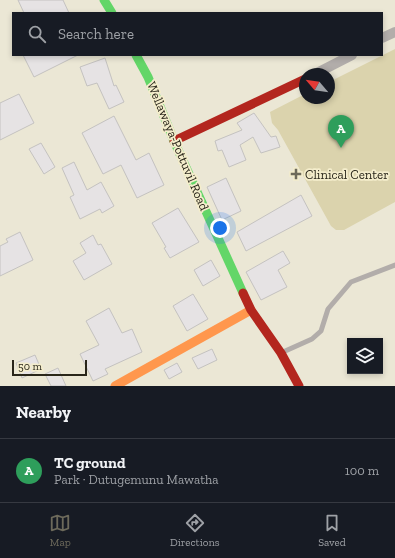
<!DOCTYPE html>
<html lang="en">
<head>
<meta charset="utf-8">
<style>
  body { margin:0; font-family:"Zilla Slab",serif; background:#20242c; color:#f1f3f6 }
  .controls { position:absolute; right:12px; bottom:12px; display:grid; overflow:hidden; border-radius:0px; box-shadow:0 2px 6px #0003 }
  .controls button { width:36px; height:36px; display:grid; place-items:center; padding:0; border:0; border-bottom:1px solid #363941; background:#171b24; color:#f1f3f6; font:20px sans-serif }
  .compass { position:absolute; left:299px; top:68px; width:36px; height:36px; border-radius:50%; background:#171b24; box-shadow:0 2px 6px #0003; rotate:299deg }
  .scale { position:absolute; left:12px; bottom:10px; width:75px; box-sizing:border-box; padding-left:4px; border:2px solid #29261a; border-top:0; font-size:11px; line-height:14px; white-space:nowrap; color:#29261a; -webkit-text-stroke:3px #f4edcc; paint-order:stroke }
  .you { position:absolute; left:220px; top:228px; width:14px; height:14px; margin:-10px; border:3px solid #fff; border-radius:50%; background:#1a73e8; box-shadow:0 0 0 6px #1a73e833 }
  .badge { display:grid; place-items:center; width:26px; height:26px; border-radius:50%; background:#6d6a5b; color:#fff; font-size:13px; font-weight:700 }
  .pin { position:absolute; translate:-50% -33px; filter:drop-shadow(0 1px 2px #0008) }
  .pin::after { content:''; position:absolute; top:21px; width:14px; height:12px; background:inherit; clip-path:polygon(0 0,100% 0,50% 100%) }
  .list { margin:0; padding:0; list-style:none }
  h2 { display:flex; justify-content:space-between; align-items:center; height:52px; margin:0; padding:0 16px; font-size:17px }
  h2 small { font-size:13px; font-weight:400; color:#9ea1a6 }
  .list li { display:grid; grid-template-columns:26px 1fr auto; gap:12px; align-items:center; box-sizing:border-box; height:64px; padding:0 16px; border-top:1px solid #363941 }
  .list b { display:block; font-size:15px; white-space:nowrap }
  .list p { margin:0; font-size:13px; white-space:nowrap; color:#9ea1a6 }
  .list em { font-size:13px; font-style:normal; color:#9ea1a6 }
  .icon { flex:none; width:22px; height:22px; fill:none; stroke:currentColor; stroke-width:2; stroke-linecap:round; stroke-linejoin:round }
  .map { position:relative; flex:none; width:395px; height:386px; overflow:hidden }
  .search { position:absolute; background:#171b24; box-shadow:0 2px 6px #0003; left:12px; right:12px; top:12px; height:44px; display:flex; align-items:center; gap:10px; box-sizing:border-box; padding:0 14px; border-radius:0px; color:#9ea1a6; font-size:15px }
  .sheet { height:116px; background:#171b24 }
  nav { display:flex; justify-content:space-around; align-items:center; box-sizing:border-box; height:56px; border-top:1px solid #363941; background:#171b24; font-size:11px; color:#9ea1a6 }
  nav a { display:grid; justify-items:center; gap:2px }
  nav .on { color:#6d6a5b }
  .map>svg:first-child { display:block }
  .green { fill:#dbd3ad }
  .building { fill:#e6e3e4; stroke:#c4c2c0 }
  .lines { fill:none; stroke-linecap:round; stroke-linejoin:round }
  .lane { stroke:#b2adaa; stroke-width:5 }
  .street { stroke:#b2adaa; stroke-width:10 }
  .fast { stroke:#63d668; stroke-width:9 }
  .slow { stroke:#ff974d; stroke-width:9 }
  .jam { stroke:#b3261e; stroke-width:9 }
  .poi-dot { fill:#6d6a5b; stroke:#f4edcc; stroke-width:1.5 }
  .labels { text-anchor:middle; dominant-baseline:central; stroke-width:3.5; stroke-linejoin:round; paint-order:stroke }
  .street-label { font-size:13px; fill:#29261a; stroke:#f4edcc }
  .poi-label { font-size:13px; fill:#29261a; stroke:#f4edcc; text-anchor:start }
</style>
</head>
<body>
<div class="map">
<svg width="395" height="386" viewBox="0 0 395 386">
  <rect width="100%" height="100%" fill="#ebe7d5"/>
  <polygon class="green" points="395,49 395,202 344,230 336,230 331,226 278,130 272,123 270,112 305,94 305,98 329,98 329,82"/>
  <g class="building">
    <polygon points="18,0 63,0 69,13 24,13"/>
    <polygon points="23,55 78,55 34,77"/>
    <polygon points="105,58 114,86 116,85 124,102 109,109 97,83 87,86 80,67"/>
    <polygon points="19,94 34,123 0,140 0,103"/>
    <polygon points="254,113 271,137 276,136 280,147 261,153 253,137 240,145 246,160 229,167 222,150 218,151 215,141 242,130 237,123"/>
    <polygon points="114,116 136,160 149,153 164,185 137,198 121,165 103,174 82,133"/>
    <polygon points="41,143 55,167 44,174 29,149"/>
    <polygon points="74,162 87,190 101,182 114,206 102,213 100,209 80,219 70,197 74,195 62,168"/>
    <polygon points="226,178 241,211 222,220 207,187"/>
    <polygon points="301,195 312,216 246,251 237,232"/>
    <polygon points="178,208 199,242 170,258 164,248 166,247 152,223"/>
    <polygon points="20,232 33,260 0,276 0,246 8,242 6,239"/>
    <polygon points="93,235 98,245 101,244 112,264 84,280 73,261 86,253 80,243"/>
    <polygon points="283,251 290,263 278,270 287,287 261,300 246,272"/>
    <polygon points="211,260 220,276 203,286 194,270"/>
    <polygon points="193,294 208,319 187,331 173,306"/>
    <polygon points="109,308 122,333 132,329 142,352 105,369 108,374 93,381 80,354 99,345 86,321"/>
    <polygon points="212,349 217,360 198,369 192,358"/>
    <polygon points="35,355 41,369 22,378 16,363"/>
    <polygon points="177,363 182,372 169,379 164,370"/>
    <polygon points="58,368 66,386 51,386 45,374"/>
  </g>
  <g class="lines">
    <polyline class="lane" points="283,352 312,339 321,331 328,309 351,282 395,265"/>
    <g class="street">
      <polyline points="382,38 395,32"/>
      <polyline points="315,74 352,55"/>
    </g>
    <g class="fast">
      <polyline points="104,0 112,13"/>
      <polyline points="136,55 148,77 174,141 243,293"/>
    </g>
    <polyline class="slow" points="115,386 251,310"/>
    <g class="jam">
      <polyline points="174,141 305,79"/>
      <polyline points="243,293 251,310 281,353 299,386"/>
    </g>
  </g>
  <path class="poi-dot" d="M294 168h4v4h4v4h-4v4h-4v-4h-4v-4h4z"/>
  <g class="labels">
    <g class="street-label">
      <text transform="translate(178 146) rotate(67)">Wellawaya-Pottuvil Road</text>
    </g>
    <g class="poi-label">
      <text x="305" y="174">Clinical Center</text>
    </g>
  </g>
</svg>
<div class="controls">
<button><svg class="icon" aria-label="layers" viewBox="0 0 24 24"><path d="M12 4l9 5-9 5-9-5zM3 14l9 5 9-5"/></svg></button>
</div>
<svg class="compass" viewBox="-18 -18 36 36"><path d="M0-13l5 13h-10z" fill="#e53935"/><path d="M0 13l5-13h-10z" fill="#9ea1a6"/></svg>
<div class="scale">50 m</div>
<div class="you"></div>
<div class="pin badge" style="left:341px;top:148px;background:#2e9e5b">A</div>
<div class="search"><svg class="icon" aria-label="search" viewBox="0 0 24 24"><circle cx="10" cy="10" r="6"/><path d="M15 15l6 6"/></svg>Search here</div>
</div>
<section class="sheet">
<h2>Nearby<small></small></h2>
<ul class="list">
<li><span class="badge" style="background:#2e9e5b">A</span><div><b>TC ground</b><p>Park · Dutugemunu Mawatha</p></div><em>100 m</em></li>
</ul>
</section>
<nav>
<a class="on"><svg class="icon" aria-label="map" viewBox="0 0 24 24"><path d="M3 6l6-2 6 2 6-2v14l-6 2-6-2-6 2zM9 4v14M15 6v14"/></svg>Map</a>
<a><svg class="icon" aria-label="directions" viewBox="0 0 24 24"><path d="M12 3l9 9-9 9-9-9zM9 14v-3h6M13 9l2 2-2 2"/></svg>Directions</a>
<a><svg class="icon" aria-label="saved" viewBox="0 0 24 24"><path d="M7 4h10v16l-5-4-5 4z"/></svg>Saved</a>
</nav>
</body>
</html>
